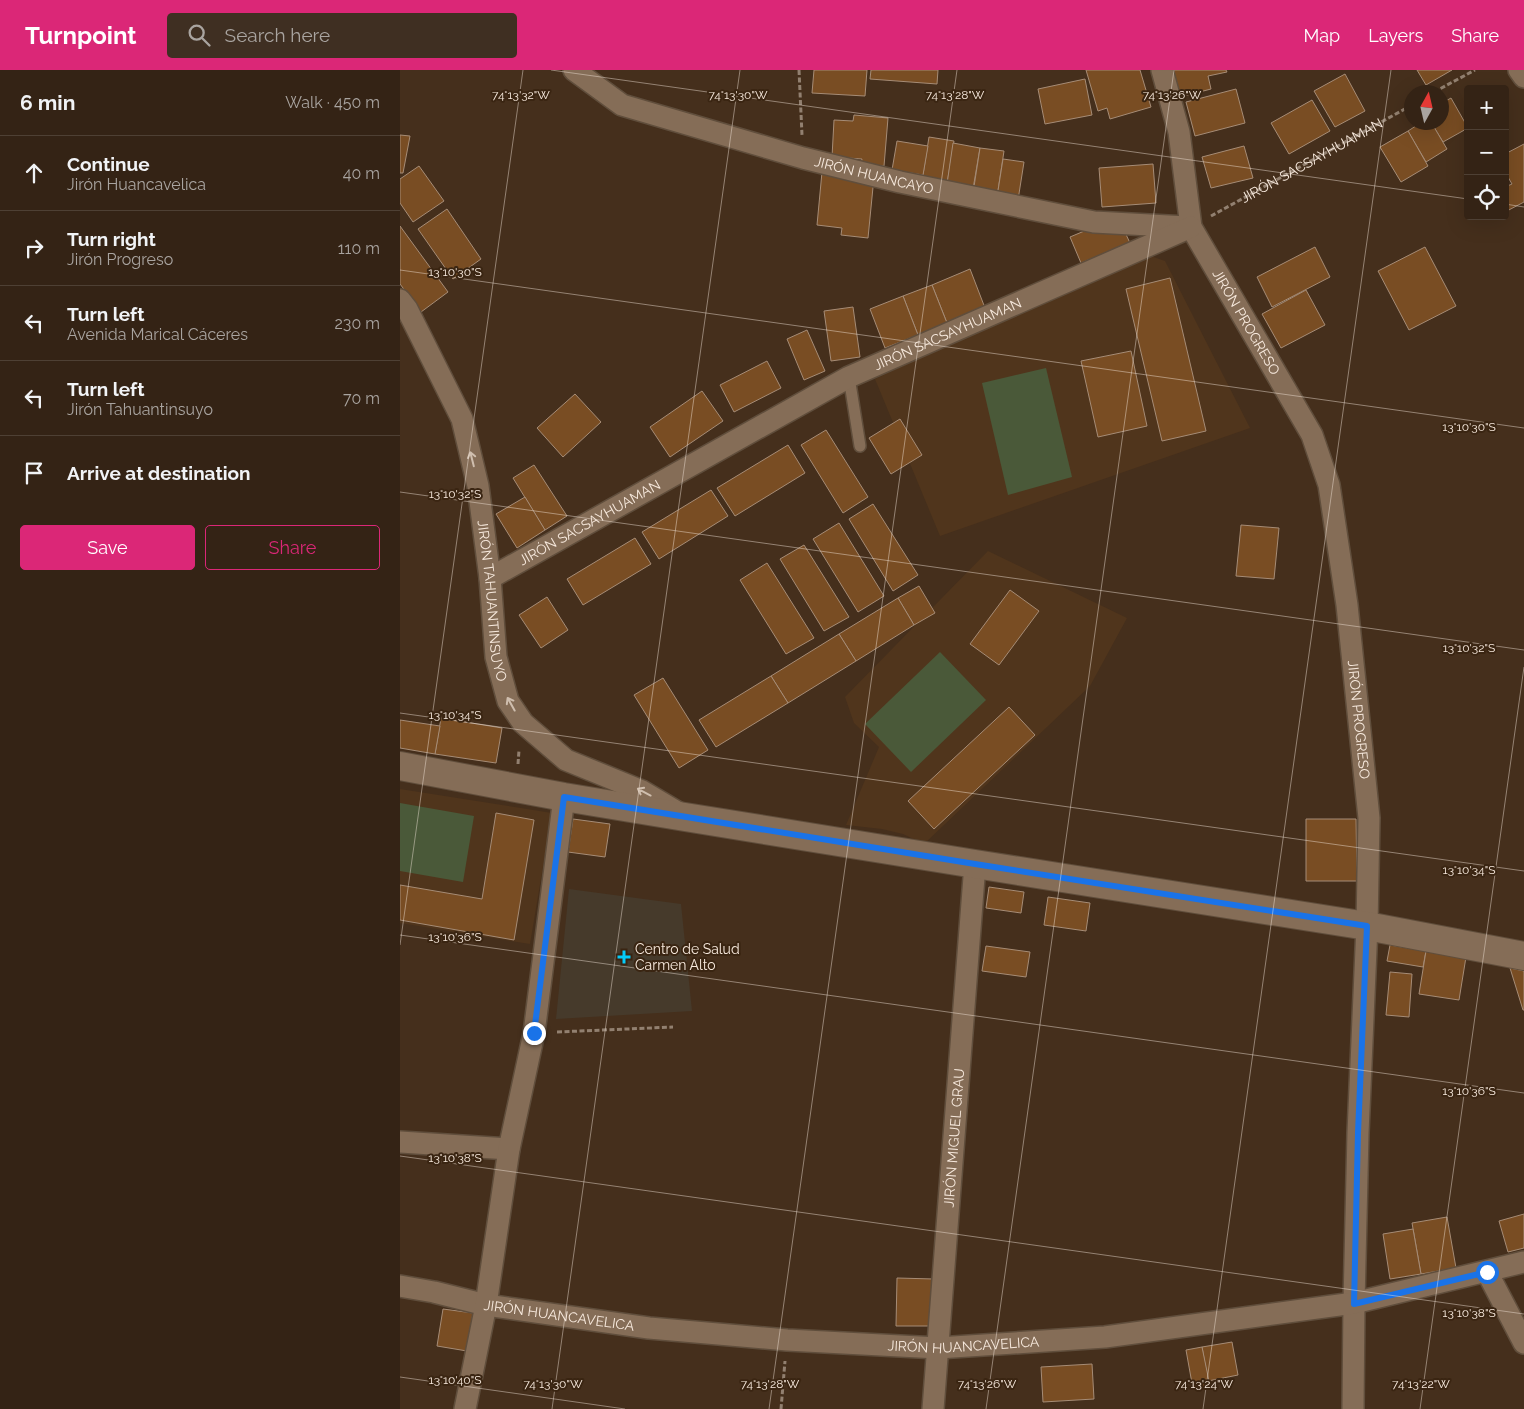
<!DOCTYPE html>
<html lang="en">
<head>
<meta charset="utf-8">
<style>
  body { margin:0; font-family:Raleway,sans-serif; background:#3f2f22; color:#f1f3f6 }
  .controls { position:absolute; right:15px; top:15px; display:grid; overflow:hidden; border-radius:5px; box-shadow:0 5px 20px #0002 }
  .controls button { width:45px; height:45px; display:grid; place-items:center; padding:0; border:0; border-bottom:1px solid #4e4034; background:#342315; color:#f1f3f6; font:25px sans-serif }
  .compass { position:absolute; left:1004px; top:15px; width:45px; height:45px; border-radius:50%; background:#342315; box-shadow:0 5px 20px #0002; rotate:8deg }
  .stop { position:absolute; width:15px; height:15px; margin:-11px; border:4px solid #1a73e8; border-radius:50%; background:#fff }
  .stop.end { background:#1a73e8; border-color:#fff; box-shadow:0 1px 5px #0008 }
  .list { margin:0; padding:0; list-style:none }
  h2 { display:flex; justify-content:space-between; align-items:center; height:65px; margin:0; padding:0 20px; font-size:21px }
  h2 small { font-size:16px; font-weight:400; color:#a9a4a0 }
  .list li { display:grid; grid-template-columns:32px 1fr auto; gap:15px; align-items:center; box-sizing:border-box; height:75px; padding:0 20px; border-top:1px solid #4e4034 }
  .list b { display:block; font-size:19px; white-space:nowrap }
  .list p { margin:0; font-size:16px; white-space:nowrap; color:#a9a4a0 }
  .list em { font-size:16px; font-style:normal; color:#a9a4a0 }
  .actions { display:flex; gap:10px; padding:15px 20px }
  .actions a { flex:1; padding:11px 0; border:1px solid #db2777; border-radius:5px; text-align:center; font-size:18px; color:#db2777 }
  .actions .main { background:#db2777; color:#fff }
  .icon { flex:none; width:28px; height:28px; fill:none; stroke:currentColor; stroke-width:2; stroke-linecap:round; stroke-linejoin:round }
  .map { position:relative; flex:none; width:1124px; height:1339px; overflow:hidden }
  header { display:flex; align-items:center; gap:30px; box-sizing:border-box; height:70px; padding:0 25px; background:#db2777; color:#fff }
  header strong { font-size:24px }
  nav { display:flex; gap:28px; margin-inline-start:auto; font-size:18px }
  .search { width:350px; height:45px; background:#3f2f22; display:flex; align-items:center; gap:12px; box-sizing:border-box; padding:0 18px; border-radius:5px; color:#a9a4a0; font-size:19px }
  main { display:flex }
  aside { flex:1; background:#342315 }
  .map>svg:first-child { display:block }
  .built { fill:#50351c }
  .medical { fill:#463a2b }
  .green { fill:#4a5939 }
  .building { fill:#794d23; stroke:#a68c76 }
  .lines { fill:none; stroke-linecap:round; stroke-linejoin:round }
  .lane-casing { stroke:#604e3c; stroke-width:14 }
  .street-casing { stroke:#604e3c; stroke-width:24 }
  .secondary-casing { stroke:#604e3c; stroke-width:30 }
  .path { stroke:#928070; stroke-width:3; stroke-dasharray:5 2.5; stroke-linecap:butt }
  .lane { stroke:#856d57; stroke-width:11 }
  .street { stroke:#856d57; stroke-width:21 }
  .secondary { stroke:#856d57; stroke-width:28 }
  .oneway { stroke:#cfbeae }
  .route { stroke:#1a73e8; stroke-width:6 }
  .ticks { fill:none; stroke:#f7e9dd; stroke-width:1; stroke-opacity:0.45 }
  .poi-dot { fill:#05cbf9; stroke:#3a2512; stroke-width:2 }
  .labels { text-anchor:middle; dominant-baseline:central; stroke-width:4; stroke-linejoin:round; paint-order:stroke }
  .street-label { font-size:14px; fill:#f7e9dd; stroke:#3a2512 }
  .poi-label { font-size:14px; fill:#f7e9dd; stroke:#3a2512; text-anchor:start }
  .ticks-label { font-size:12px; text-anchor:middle; fill:#f7e9dd; stroke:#3a2512; stroke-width:4; stroke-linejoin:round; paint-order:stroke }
</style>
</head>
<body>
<header>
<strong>Turnpoint</strong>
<div class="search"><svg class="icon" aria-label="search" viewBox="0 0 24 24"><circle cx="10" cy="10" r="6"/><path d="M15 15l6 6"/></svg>Search here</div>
<nav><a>Map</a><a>Layers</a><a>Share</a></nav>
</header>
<main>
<aside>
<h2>6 min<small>Walk · 450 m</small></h2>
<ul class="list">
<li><svg class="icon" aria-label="ahead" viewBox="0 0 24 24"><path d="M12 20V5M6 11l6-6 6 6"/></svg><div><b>Continue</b><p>Jirón Huancavelica</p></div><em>40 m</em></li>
<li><svg class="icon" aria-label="right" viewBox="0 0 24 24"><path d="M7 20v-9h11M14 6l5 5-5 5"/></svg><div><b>Turn right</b><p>Jirón Progreso</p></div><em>110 m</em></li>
<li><svg class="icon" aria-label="left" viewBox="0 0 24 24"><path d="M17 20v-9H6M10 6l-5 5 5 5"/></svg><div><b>Turn left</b><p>Avenida Marical Cáceres</p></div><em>230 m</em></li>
<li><svg class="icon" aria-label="left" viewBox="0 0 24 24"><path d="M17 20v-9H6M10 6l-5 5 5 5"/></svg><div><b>Turn left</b><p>Jirón Tahuantinsuyo</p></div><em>70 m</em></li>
<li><svg class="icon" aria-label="arrive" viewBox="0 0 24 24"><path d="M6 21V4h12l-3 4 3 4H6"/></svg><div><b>Arrive at destination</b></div></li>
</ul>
<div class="actions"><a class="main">Save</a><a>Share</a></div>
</aside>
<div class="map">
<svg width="1124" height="1339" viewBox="0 0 1124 1339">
  <rect width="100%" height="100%" fill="#452f1c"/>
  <g class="built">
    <polygon points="742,183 765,191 850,358 540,466 475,309"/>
    <polygon points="588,481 727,548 690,616 524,774 503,764 482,759 446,755 479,677 454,653 445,627"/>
    <polygon points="0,719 152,743 130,874 0,853"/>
  </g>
  <polygon class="medical" points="169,819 281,834 292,941 156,949"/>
  <g class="green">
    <polygon points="646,298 672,407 608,425 582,313"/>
    <polygon points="540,582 586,630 511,702 465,654"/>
    <polygon points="0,733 74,746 63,812 0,801"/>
  </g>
  <g class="building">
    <polygon points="414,0 467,0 465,26 412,23"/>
    <polygon points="471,0 538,0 537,14 470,9"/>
    <polygon points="686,0 740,0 751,37 710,49 707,38 698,41"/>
    <polygon points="773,0 826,0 827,2 808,6 811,19 780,27"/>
    <polygon points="1017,0 1052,0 1026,15"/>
    <polygon points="945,4 965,41 935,57 914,21"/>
    <polygon points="685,9 692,45 645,54 638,19"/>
    <polygon points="836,19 845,53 795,66 786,32"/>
    <polygon points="1051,28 1068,58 1043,72 1031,52 1042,52 1042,33"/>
    <polygon points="912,30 930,61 889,84 871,53"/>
    <polygon points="454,45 488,48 484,96 461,94 462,89 432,87 434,50 453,51"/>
    <polygon points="1022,52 1031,52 1047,79 1026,92 1008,61"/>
    <polygon points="1008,61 1028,96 1001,112 980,77"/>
    <polygon points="0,65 10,66 3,103 0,103"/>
    <polygon points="529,67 554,71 547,114 522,111"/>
    <polygon points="497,71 528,76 523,105 492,100"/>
    <polygon points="553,73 580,78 573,119 547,114"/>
    <polygon points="1124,74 1124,132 1105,142 1105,117 1112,114 1105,102 1105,84"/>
    <polygon points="844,76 853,108 811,118 802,87"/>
    <polygon points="580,78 604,81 597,127 573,123"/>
    <polygon points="603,89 624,92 618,130 597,127"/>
    <polygon points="753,94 756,133 702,137 699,98"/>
    <polygon points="19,96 44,131 13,152 0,133 0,109"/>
    <polygon points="422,102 474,107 468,168 441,165 442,158 417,155"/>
    <polygon points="47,139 81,189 53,209 18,159"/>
    <polygon points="701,154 723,158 730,173 681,193 670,167"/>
    <polygon points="0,156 48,222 21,242 0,214"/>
    <polygon points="915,177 930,207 872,237 857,207"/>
    <polygon points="1025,177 1056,236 1009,260 978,201"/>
    <polygon points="570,199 585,238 547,253 532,215"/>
    <polygon points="770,208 806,361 762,371 726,219"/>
    <polygon points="532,215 547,253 518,265 503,226"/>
    <polygon points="906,220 925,255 881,278 862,244"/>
    <polygon points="503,226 518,265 485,278 470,239"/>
    <polygon points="453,237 460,287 431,291 424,241"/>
    <polygon points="407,260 425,301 404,310 387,269"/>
    <polygon points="731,281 747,356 698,367 681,291"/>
    <polygon points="367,291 381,318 334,342 320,315"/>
    <polygon points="302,321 323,351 270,387 250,357"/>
    <polygon points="175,324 201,352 163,387 137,358"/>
    <polygon points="500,349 522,385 491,404 469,368"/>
    <polygon points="426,360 468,427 443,443 401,375"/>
    <polygon points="388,375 405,403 335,446 317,418"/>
    <polygon points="134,395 167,446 145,460 113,408"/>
    <polygon points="311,420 328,446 259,489 242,462"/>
    <polygon points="125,427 145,460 117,478 96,444"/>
    <polygon points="473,434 518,505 493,521 449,449"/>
    <polygon points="439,453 484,526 458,542 413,469"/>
    <polygon points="841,455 879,458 874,509 836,506"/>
    <polygon points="235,468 251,494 183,535 167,509"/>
    <polygon points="404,475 449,547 424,561 380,489"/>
    <polygon points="367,493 414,568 386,584 340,510"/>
    <polygon points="519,516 535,543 514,555 498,528"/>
    <polygon points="610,520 639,541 599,595 570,574"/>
    <polygon points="147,527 168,560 141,578 119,545"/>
    <polygon points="498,528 514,555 456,591 439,564"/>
    <polygon points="439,564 456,591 388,633 371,606"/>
    <polygon points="371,606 388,633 316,677 299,650"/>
    <polygon points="263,608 308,680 279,698 234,625"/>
    <polygon points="609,637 635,665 534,759 508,731"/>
    <polygon points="41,648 102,658 96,693 35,684"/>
    <polygon points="0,650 40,656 35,684 0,678"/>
    <polygon points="96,743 134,750 114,870 0,850 0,815 82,829"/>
    <polygon points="173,749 210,754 205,787 168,782"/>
    <polygon points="906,749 956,749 957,811 906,811"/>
    <polygon points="589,817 624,822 621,843 586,838"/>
    <polygon points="648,827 690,833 686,861 644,855"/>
    <polygon points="990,875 1026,881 1023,897 987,891"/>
    <polygon points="586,876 630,882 626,907 582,901"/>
    <polygon points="1026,881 1066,887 1059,930 1019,924"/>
    <polygon points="1110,898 1124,901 1124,940 1123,940"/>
    <polygon points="990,902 1012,904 1009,947 986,945"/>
    <polygon points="1124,1144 1124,1178 1108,1182 1099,1151"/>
    <polygon points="1047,1147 1056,1198 1021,1204 1012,1153"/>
    <polygon points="1013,1159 1021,1204 990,1209 983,1164"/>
    <polygon points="497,1208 534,1209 534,1256 496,1256"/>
    <polygon points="43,1239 73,1243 67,1281 37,1276"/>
    <polygon points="832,1272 838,1305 808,1311 802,1277"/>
    <polygon points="802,1277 810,1316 793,1319 786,1280"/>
    <polygon points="692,1294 694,1329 643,1332 641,1297"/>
  </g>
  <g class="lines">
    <defs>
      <polyline id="lane" points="449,307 460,376"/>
      <g id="street">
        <path id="s2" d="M174,0L222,35L403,88L500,112L694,152L787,157"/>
        <path id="s3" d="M762,0L779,62L791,157L912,365L929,415L947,535L969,748L967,856L958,1063L954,1233L953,1339"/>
        <polyline points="1119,0 1124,7"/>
        <path id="s4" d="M0,230L7,239L62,349L78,416L90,508L96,587L108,631L123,653L166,690L242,721L279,743"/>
        <path id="s5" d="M90,508L449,307L791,157"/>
        <polyline points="0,1072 109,1079"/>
        <polyline points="1087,1202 1124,1273"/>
        <path id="s6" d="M0,1216L34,1222L86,1235L249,1258L387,1270L538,1278L705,1267L954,1233L1124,1192"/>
        <polyline points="65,1339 86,1235 109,1079 134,963 164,727"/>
        <path id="s7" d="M533,1339L575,794"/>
      </g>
      <polyline id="secondary" points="0,696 164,727 285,747 575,794 967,856 1124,886"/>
    </defs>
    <use href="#lane" class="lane-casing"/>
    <use href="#street" class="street-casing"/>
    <use href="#secondary" class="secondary-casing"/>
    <g class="path">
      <polyline points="399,0 402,65"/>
      <polyline points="1034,22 1075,0"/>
      <path id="s1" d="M811,146L1012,35"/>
      <polyline points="118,694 119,680"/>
      <polyline points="157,962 273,957"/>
      <polyline points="381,1339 385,1291"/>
    </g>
    <use href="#lane" class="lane"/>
    <use href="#street" class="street"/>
    <use href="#secondary" class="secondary"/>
  </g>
  <defs><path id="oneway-shaft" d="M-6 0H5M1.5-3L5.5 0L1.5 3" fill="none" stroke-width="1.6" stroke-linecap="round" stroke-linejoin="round" transform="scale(1.25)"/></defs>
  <g class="oneway">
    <use href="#oneway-shaft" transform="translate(72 389) rotate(-104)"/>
    <use href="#oneway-shaft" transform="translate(111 634) rotate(-119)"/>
    <use href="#oneway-shaft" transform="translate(244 722) rotate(-152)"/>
  </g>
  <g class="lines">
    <polyline class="route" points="134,963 164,727 575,794 967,856 958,1063 954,1234 1087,1202"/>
  </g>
  <path class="ticks" d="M151,0L1068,129M1105,134L1124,137M0,200L1124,358M0,422L1124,580M0,643L1124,801M0,865L1124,1023M0,875L123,0M0,1086L1124,1244M0,1307L225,1339M152,1339L340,0M369,1339L557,0M586,1339L774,0M803,1339L991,0M1020,1339L1124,597"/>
  <path class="poi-dot" d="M221.5 879.5h5v5h5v5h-5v5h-5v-5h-5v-5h5z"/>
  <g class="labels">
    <g class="street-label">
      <text stroke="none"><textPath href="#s1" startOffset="115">JIRÓN SACSAYHUAMAN</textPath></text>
      <text stroke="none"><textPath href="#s2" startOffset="321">JIRÓN HUANCAYO</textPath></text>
      <text stroke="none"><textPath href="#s3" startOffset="270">JIRÓN PROGRESO</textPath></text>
      <text stroke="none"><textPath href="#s5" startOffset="519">JIRÓN SACSAYHUAMAN</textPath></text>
      <text stroke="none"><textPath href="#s5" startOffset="114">JIRÓN SACSAYHUAMAN</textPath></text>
      <text stroke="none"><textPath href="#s4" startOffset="319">JIRÓN TAHUANTINSUYO</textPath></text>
      <text stroke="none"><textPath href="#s3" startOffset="690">JIRÓN PROGRESO</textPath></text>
      <text stroke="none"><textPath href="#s7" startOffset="272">JIRÓN MIGUEL GRAU</textPath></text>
      <text stroke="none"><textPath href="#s6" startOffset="162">JIRÓN HUANCAVELICA</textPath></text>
      <text stroke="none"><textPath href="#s6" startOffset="568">JIRÓN HUANCAVELICA</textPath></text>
    </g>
    <g class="poi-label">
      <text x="235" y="879">Centro de Salud<tspan x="235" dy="16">Carmen Alto</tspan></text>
    </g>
  </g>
  <g class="ticks-label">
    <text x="121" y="29">74°13'32"W</text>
    <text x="338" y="29">74°13'30"W</text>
    <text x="555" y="29">74°13'28"W</text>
    <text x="772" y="29">74°13'26"W</text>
    <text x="55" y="206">13°10'30"S</text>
    <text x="1069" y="361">13°10'30"S</text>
    <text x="55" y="428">13°10'32"S</text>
    <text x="1069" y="582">13°10'32"S</text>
    <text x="55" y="649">13°10'34"S</text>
    <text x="1069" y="804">13°10'34"S</text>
    <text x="55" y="871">13°10'36"S</text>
    <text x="1069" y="1025">13°10'36"S</text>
    <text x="55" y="1092">13°10'38"S</text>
    <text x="1069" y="1247">13°10'38"S</text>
    <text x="55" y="1314">13°10'40"S</text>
    <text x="153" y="1318">74°13'30"W</text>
    <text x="370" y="1318">74°13'28"W</text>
    <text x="587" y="1318">74°13'26"W</text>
    <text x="804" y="1318">74°13'24"W</text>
    <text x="1021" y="1318">74°13'22"W</text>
  </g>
</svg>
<div class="controls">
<button>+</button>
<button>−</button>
<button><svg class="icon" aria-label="locate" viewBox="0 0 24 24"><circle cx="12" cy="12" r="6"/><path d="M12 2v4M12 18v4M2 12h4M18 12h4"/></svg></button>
</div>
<svg class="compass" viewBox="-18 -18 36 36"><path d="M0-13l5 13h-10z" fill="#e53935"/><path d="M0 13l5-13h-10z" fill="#a9a4a0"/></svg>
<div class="stop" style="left:1087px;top:1202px"></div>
<div class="stop end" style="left:134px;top:963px"></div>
</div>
</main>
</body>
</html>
